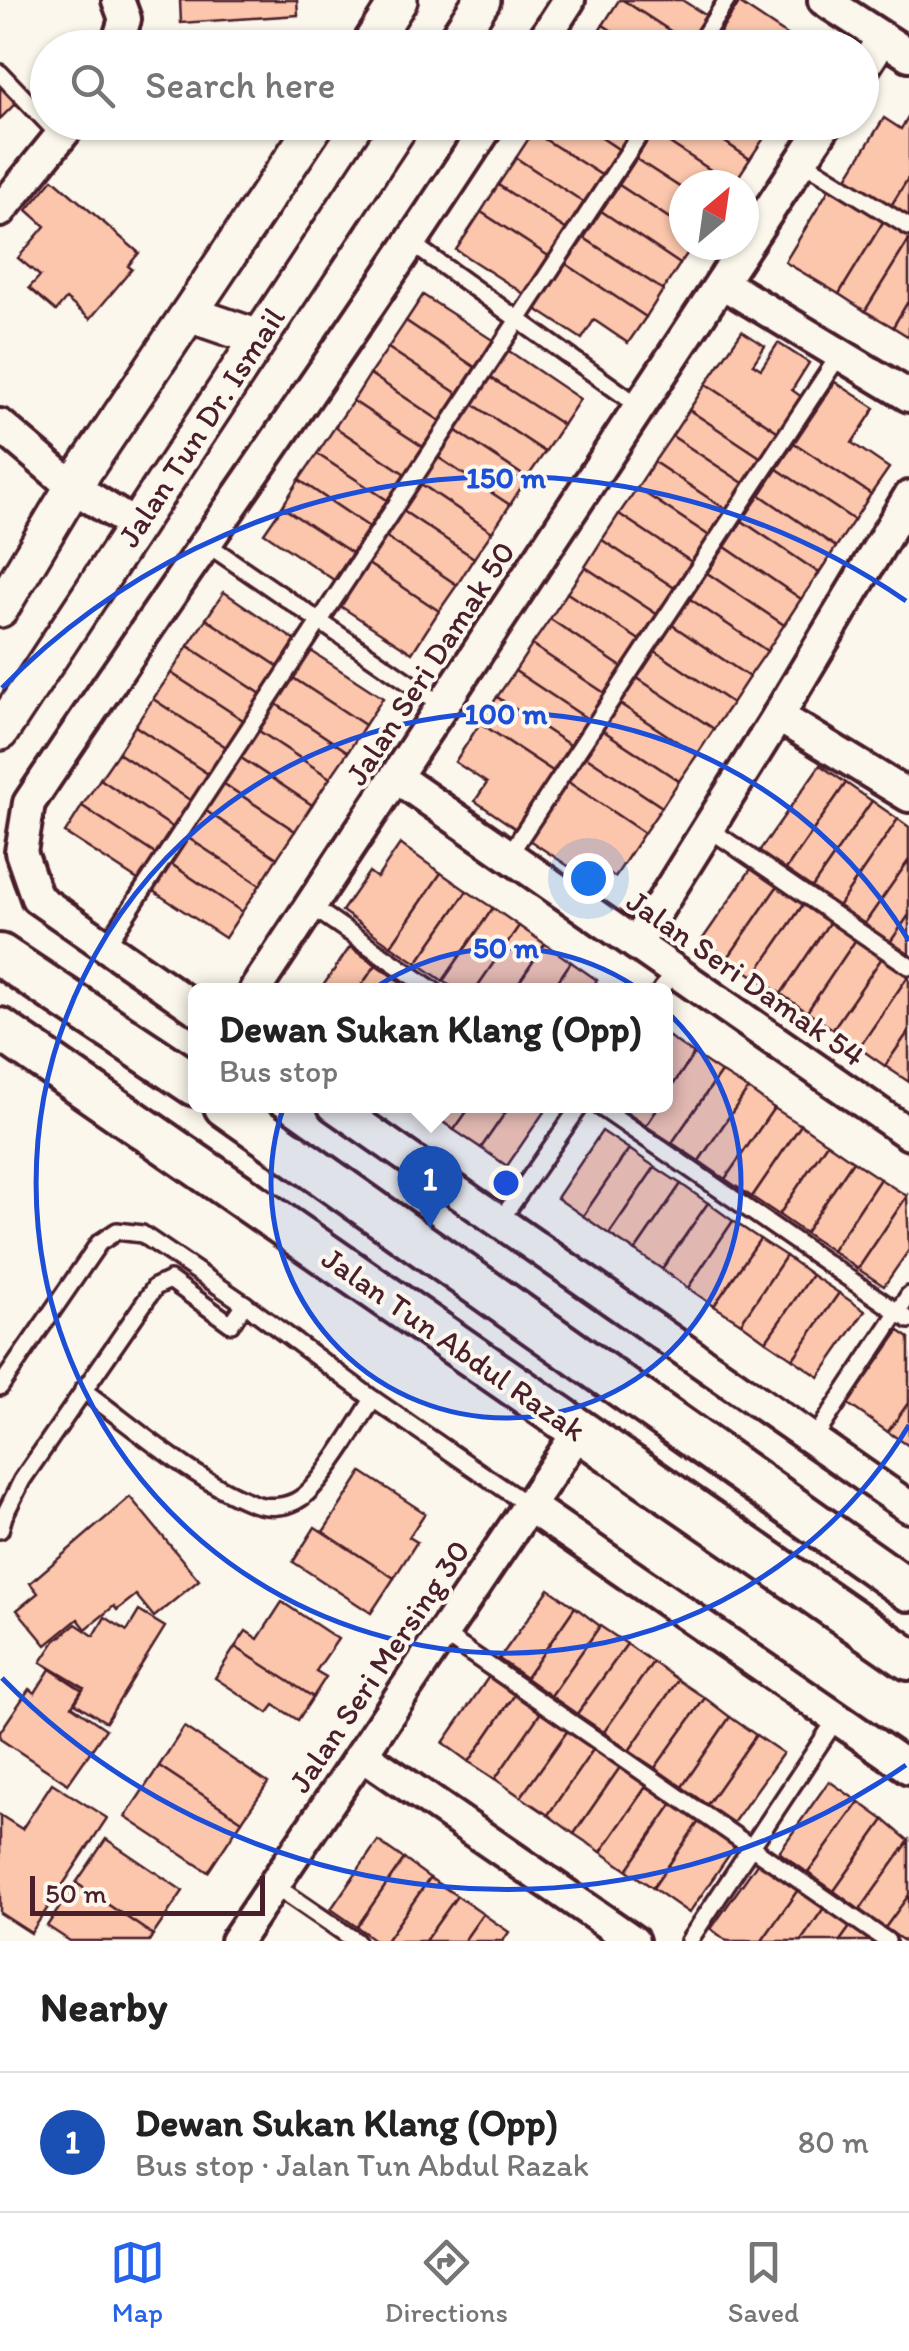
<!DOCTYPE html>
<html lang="en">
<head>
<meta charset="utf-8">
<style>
  body { margin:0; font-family:Itim,sans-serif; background:#f2f2f2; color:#222 }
  .compass { position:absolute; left:669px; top:170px; width:90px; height:90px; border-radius:50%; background:#fff; box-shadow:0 2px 8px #0004; rotate:29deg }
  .scale { position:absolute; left:30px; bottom:25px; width:235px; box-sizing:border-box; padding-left:10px; border:5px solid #4a1f2b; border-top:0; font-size:28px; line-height:35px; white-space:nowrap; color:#4a1f2b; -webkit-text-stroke:8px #fbf7ec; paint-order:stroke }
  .you { position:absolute; left:588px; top:878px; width:35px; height:35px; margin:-25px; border:8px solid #fff; border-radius:50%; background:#1a73e8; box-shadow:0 0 0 15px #1a73e833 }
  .badge { display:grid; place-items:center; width:65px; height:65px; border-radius:50%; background:#2563eb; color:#fff; font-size:32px; font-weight:700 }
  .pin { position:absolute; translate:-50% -82px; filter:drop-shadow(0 2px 5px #0008) }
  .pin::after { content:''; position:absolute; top:52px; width:35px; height:30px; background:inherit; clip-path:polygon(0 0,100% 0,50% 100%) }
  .popup { position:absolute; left:188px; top:983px; width:485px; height:130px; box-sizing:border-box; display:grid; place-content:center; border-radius:15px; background:#fff; filter:drop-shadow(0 2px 8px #0005); font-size:32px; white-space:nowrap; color:#767676 }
  .popup b { font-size:38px; color:#222 }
  .popup::after { content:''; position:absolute; left:50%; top:100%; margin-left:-20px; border:20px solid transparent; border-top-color:#fff }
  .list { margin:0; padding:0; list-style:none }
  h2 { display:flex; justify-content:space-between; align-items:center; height:130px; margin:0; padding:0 40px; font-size:42px }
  h2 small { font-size:32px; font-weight:400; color:#767676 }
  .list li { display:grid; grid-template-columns:65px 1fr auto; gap:30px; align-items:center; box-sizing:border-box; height:140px; padding:0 40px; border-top:2px solid #e0e0e0 }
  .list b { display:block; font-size:38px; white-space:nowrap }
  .list p { margin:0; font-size:32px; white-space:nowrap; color:#767676 }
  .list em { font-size:32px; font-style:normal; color:#767676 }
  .icon { flex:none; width:55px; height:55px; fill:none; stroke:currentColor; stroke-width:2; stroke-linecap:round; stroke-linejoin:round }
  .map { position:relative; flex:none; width:909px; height:1941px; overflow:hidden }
  .search { position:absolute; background:#fff; box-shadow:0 2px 8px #0004; left:30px; right:30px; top:30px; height:110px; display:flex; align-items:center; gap:25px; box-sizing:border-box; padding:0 35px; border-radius:55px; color:#767676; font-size:38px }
  .sheet { height:270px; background:#fff }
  nav { display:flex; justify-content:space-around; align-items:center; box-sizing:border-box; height:140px; border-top:2px solid #e0e0e0; background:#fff; font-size:28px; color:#767676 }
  nav a { display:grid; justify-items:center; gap:5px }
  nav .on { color:#2563eb }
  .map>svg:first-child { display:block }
  .building { fill:#fbc6ac; stroke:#4a1f2b; stroke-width:2.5 }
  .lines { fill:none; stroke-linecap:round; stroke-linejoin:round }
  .service-casing { stroke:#4a1f2b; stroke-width:22 }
  .minor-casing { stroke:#4a1f2b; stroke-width:38 }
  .tertiary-casing { stroke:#4a1f2b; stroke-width:42 }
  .secondary-casing { stroke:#4a1f2b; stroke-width:48 }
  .service { stroke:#fbf7ec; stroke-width:15 }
  .minor { stroke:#fbf7ec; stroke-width:30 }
  .tertiary { stroke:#fbf7ec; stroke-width:35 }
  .secondary { stroke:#fbf7ec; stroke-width:40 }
  .ring { fill:none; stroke:#1d4ed8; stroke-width:5 }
  .labels { text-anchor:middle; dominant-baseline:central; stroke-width:8; stroke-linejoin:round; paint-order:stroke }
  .street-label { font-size:32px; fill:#4a1f2b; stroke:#fbf7ec }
  .centre { fill:#1d4ed8; stroke:#fbf7ec; stroke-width:5 }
  .ring-label { font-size:30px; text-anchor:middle; font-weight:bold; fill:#1d4ed8; stroke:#fbf7ec; stroke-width:8; stroke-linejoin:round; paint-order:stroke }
</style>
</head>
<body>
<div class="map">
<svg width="909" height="1941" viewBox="0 0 909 1941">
  <rect width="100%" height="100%" fill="#fbf7ec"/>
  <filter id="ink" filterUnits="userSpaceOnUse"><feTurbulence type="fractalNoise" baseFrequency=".01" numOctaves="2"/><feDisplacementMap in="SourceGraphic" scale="20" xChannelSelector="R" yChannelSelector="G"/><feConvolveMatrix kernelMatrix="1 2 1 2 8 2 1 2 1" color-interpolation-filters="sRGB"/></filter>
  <g filter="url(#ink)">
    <g class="building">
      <polygon points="180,0 297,0 298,15 181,23"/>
      <polygon points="619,0 623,0 692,45 690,48 638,48 603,25"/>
      <polygon points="623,0 682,0 710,18 692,45"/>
      <polygon points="739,3 807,48 710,48"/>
      <polygon points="603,25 638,48 588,48"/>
      <polygon points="0,86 16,103 0,119"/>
      <polygon points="909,115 909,177 891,206 846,179 884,118 901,129"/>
      <polygon points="539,122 578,122 623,152 606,178 533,132"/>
      <polygon points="578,122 636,122 640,125 623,152"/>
      <polygon points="660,122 696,122 750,159 733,185 653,132"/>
      <polygon points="696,122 753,122 768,132 750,159"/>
      <polygon points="533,132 606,178 588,205 516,158"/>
      <polygon points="653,132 733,185 684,185 684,190 636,159"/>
      <polygon points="516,158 588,205 570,232 498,185"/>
      <polygon points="636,159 684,190 684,228 619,185"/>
      <polygon points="909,177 909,218 891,206"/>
      <polygon points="53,179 139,253 128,266 132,269 90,319 66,299 56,311 29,288 40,276 18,258 45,226 27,210"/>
      <polygon points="498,185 570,232 553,259 481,212"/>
      <polygon points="619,185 684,228 684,245 693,245 680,264 601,211"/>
      <polygon points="831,186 885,219 839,294 785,262"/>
      <polygon points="601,211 680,264 663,290 584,238"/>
      <polygon points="481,212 553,259 529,297 456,250"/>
      <polygon points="885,219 909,234 909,240 865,311 839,294"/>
      <polygon points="584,238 663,290 646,317 566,264"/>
      <polygon points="909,240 909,300 893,327 865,311"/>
      <polygon points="566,264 646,317 628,343 594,320 582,339 536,309"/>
      <polygon points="423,295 494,341 476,368 406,321"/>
      <polygon points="909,300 909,337 893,327"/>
      <polygon points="406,321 476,368 458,394 388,348"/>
      <polygon points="742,331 765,346 753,364 761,369 778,343 809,363 792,390 806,400 783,435 706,384"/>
      <polygon points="388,348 458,394 440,421 370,374"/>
      <polygon points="506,349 580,399 563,425 488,376"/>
      <polygon points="370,374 440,421 423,447 353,401"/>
      <polygon points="488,376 563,425 545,452 471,403"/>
      <polygon points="835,382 875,408 852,443 889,468 871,494 794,443"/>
      <polygon points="706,384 783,435 766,461 689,410"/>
      <polygon points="353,401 423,447 405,474 335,427"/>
      <polygon points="471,403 545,452 527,478 453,429"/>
      <polygon points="689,410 766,461 749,487 672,436"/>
      <polygon points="335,427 405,474 387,500 317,454"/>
      <polygon points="453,429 527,478 510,505 436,456"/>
      <polygon points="672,436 749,487 731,513 654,462"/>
      <polygon points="794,443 871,494 854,520 777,469"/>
      <polygon points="317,454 387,500 369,527 299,480"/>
      <polygon points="436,456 510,505 492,532 418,482"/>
      <polygon points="654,462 731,513 714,539 637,488"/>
      <polygon points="777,469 854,520 836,547 760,495"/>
      <polygon points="299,480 369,527 352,553 282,507"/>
      <polygon points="418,482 492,532 474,558 400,509"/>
      <polygon points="637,488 714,539 696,565 619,514"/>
      <polygon points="760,495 836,547 819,573 742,521"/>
      <polygon points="282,507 352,553 334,580 264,533"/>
      <polygon points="400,509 474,558 457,585 383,535"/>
      <polygon points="619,514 696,565 679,591 602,540"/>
      <polygon points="742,521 819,573 801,599 725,547"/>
      <polygon points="383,535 457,585 439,611 365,562"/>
      <polygon points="602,540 679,591 661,617 585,567"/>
      <polygon points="725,547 801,599 784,625 707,573"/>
      <polygon points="365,562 439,611 412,653 337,604"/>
      <polygon points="585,567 661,617 644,643 567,593"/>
      <polygon points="707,573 784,625 767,651 690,599"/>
      <polygon points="224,592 299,643 282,669 206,619"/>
      <polygon points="567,593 644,643 626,670 550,619"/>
      <polygon points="690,599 767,651 749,677 672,625"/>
      <polygon points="206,619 282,669 264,696 188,646"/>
      <polygon points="550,619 626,670 609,696 532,645"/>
      <polygon points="672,625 749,677 732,703 655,651"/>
      <polygon points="532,645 609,696 592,722 515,671"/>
      <polygon points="188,646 264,696 246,722 171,673"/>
      <polygon points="308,649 383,698 365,725 290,676"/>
      <polygon points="655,651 732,703 714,729 637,678"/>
      <polygon points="515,671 592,722 574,748 497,697"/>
      <polygon points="171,673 246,722 229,749 153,699"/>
      <polygon points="290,676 365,725 348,752 273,702"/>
      <polygon points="637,678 714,729 697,755 620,704"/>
      <polygon points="497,697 574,748 557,774 480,723"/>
      <polygon points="153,699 229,749 211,776 135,726"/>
      <polygon points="273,702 348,752 330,778 256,729"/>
      <polygon points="620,704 697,755 679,781 602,730"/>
      <polygon points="480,723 557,774 519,831 475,801 487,783 455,762"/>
      <polygon points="135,726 211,776 193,802 118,753"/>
      <polygon points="256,729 330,778 312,805 238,756"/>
      <polygon points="602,730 679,781 662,807 585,756"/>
      <polygon points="118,753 193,802 175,829 100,779"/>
      <polygon points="238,756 312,805 295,831 221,782"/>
      <polygon points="585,756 662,807 644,833 568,782"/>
      <polygon points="820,765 846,783 785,871 758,853"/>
      <polygon points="100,779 175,829 158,856 82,806"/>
      <polygon points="221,782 295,831 277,858 203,809"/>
      <polygon points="568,782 644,833 615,877 597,865 588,879 529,840"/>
      <polygon points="846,783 872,801 811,889 785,871"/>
      <polygon points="872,801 898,819 837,908 811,889"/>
      <polygon points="82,806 158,856 141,882 65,833"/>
      <polygon points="203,809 277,858 260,885 185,836"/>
      <polygon points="898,819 909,827 909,860 863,926 837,908"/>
      <polygon points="185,836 260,885 242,912 168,862"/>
      <polygon points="400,844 441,873 391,946 342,911 369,872 377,878"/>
      <polygon points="909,860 909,915 889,944 863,926"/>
      <polygon points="168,862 242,912 225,938 150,889"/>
      <polygon points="753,866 779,884 728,958 702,940"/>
      <polygon points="441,873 467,891 417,963 391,946"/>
      <polygon points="779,884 805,902 754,976 728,958"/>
      <polygon points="467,891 493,908 443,981 417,963"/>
      <polygon points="805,902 831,920 781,994 754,976"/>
      <polygon points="493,908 519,926 475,990 457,990 443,981"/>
      <polygon points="909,915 909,958 889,944"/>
      <polygon points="831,920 857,938 807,1012 781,994"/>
      <polygon points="519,926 545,944 514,990 475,990"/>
      <polygon points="857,938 884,955 833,1029 807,1012"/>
      <polygon points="545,944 571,962 552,990 514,990"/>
      <polygon points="350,947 376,965 358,990 320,990"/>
      <polygon points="884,955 909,975 859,1048 833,1029"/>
      <polygon points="571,962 597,980 590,990 552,990"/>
      <polygon points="376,965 402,983 397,990 358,990"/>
      <polygon points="909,975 909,1031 885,1066 859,1048"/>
      <polygon points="909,1031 909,1082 885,1066"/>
      <polygon points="668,1036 694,1054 665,1097 665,1040"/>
      <polygon points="694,1054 721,1072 672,1143 646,1126 659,1106 665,1106 665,1097"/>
      <polygon points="721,1072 748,1089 699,1161 672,1143"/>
      <polygon points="748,1089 774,1108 725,1179 699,1161"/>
      <polygon points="433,1106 471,1106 454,1130 429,1112"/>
      <polygon points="471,1106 510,1106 481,1148 454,1130"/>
      <polygon points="510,1106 548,1106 507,1166 481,1148"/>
      <polygon points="621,1106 659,1106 646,1126 620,1108"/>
      <polygon points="774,1108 801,1125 752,1197 725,1179"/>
      <polygon points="801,1125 827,1143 779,1215 752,1197"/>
      <polygon points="602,1131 629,1149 583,1216 557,1198"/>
      <polygon points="827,1143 853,1161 805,1233 779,1215"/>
      <polygon points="629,1149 655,1167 609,1234 583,1216"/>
      <polygon points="853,1161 880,1179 832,1251 805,1233"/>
      <polygon points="655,1167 681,1184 635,1251 609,1234"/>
      <polygon points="880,1179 907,1196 858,1269 832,1251"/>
      <polygon points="681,1184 708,1203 662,1269 635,1251"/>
      <polygon points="907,1196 909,1250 884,1286 858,1269"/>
      <polygon points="708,1203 733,1221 688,1288 662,1269"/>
      <polygon points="733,1221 760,1239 714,1306 688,1288"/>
      <polygon points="760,1239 786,1256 741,1323 714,1306"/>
      <polygon points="786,1256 812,1275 766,1341 741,1323"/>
      <polygon points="812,1275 839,1293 793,1359 766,1341"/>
      <polygon points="839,1293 865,1311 819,1377 793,1359"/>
      <polygon points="899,1331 909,1338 909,1402 888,1432 848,1404"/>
      <polygon points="909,1402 909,1446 888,1432"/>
      <polygon points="362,1472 425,1513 409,1537 417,1542 394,1578 323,1532"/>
      <polygon points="130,1497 199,1580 154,1617 136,1595 117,1610 114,1606 86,1629 78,1619 46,1645 17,1610 38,1593 30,1583"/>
      <polygon points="315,1527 394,1578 371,1613 293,1562"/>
      <polygon points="549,1589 575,1607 526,1678 499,1659"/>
      <polygon points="282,1602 338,1639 316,1671 326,1677 313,1697 235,1647 246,1631 258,1639"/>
      <polygon points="575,1607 600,1626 551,1696 526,1678"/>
      <polygon points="139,1611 165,1627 106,1722 75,1703 84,1688 41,1662 55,1641 76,1624 94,1636 105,1617 127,1631"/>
      <polygon points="600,1626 627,1644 577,1714 551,1696"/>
      <polygon points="627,1644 653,1662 604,1732 577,1714"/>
      <polygon points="235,1647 313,1697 298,1720 274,1705 268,1713 215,1678"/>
      <polygon points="653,1662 678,1680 629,1751 604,1732"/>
      <polygon points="50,1669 82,1690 72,1706 106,1729 68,1784 0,1739 0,1732 29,1689 35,1693"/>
      <polygon points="492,1672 518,1690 469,1762 443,1743"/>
      <polygon points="678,1680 705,1698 655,1768 629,1751"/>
      <polygon points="518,1690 544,1708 495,1779 469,1762"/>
      <polygon points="705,1698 730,1717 682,1787 655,1768"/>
      <polygon points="544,1708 571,1726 521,1797 495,1779"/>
      <polygon points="730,1717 756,1735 707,1805 682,1787"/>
      <polygon points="571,1726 597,1744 548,1815 521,1797"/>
      <polygon points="184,1727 268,1783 242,1821 159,1766"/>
      <polygon points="756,1735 783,1753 733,1823 707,1805"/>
      <polygon points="597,1744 623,1763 574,1834 548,1815"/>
      <polygon points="623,1763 650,1781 601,1852 574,1834"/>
      <polygon points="159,1766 242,1821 208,1872 125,1817"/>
      <polygon points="650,1781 676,1799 627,1870 601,1852"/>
      <polygon points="829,1781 859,1802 808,1873 779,1852"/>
      <polygon points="52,1783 107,1818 31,1933 0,1913 0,1815 22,1829"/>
      <polygon points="676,1799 702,1817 653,1888 627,1870"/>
      <polygon points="859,1802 884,1820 834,1891 808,1873"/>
      <polygon points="702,1817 738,1842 689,1913 653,1888"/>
      <polygon points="884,1820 909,1841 860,1910 834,1891"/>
      <polygon points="106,1839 183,1891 153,1935 76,1883"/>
      <polygon points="378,1841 404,1859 357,1927 331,1909"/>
      <polygon points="909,1841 909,1895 885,1928 860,1910"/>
      <polygon points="404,1859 430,1878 386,1941 376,1941 357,1927"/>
      <polygon points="760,1859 800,1887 762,1941 727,1941 711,1929"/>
      <polygon points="430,1878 457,1896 425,1941 386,1941"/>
      <polygon points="76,1883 153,1935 149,1941 70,1941 47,1926"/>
      <polygon points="800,1887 826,1905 801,1941 762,1941"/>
      <polygon points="909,1895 909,1941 904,1941 885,1928"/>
      <polygon points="457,1896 483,1914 464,1941 425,1941"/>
      <polygon points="826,1905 853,1923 840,1941 801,1941"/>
      <polygon points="483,1914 509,1932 503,1941 464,1941"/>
      <polygon points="853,1923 878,1941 840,1941"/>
    </g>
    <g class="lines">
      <defs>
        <g id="service">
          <polyline points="696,48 727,0"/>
          <polyline points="0,73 62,138"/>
          <polyline points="802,161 909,227"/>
          <polyline points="411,243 640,407"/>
          <polyline points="204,542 443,706"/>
          <polyline points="708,828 909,966"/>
          <polyline points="509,855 840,354"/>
          <polyline points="311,906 433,990"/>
          <polyline points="106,946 648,122"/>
          <polyline points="661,990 675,971"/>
          <polyline points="599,1106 909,1320"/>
          <polyline points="500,1221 580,1106"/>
          <polyline points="0,1387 99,1243 117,1231 142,1234 245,1304"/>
          <path d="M83,1390C134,1427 192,1479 250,1502C266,1509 287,1508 301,1498C322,1484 359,1422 373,1399"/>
          <polyline points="813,1440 909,1295"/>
          <polyline points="0,1530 4,1516 22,1480 155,1287 170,1280 231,1324 245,1304 373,1399 529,1506"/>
          <polyline points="443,1634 887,1941"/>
          <polyline points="274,1885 356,1941"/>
          <polyline points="689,1941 837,1718"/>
        </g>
        <g id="minor">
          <polyline points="824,0 909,55"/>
          <polyline points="116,48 125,19 118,0"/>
          <polyline points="538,48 569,0"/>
          <polyline points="862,70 882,39"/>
          <polyline points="0,211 72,122"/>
          <polyline points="722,283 909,396"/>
          <polyline points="0,425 73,487 136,526"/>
          <polyline points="778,716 909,796"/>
          <polyline points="396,777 909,1134"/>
          <polyline points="636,944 778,716 909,497"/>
          <polyline points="255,990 827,122"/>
          <path d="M195,1008L37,898L21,852L29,803C181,575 341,352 490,122"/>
          <polyline points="334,1106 909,1507"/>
          <polyline points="529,1506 909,1768"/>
          <polyline points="362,1754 633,1941"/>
          <polyline points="236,1941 579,1431"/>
        </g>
        <g id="tertiary">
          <polyline points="368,48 399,0"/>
          <polyline points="451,48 482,0"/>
          <polyline points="189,314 259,338"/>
          <polyline points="0,609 73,487 317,122"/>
          <polyline points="0,732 402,122"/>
        </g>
        <g id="secondary">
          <polyline points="0,955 195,1085"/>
          <polyline points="0,1029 909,1659"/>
          <polyline points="225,1106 909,1590"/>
        </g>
      </defs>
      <use href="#service" class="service-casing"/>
      <use href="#minor" class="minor-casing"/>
      <use href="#tertiary" class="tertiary-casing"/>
      <use href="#secondary" class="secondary-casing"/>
      <use href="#service" class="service"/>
      <use href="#minor" class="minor"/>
      <use href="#tertiary" class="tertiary"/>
      <use href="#secondary" class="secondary"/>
    </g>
  </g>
  <circle cx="506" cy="1183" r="235" fill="#1d4ed8" fill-opacity=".12"/>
  <g class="ring">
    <circle cx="506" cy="1183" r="235"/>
    <path d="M909 1425A470 470 0 1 1 909 941"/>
    <path d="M906 1765A706 706 0 0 1 2 1678M2 688A706 706 0 0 1 906 601"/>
  </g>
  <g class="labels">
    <g class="street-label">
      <text transform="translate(201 427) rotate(-57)">Jalan Tun Dr. Ismail</text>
      <text transform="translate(430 663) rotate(-57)">Jalan Seri Damak 50</text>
      <text transform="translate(746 978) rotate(35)">Jalan Seri Damak 54</text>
      <text transform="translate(454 1344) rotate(35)">Jalan Tun Abdul Razak</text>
      <text transform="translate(379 1666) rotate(-56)">Jalan Seri Mersing 30</text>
    </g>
  </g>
  <circle cx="506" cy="1183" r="15" class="centre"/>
  <g class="ring-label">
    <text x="506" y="488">150 m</text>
    <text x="506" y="724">100 m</text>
    <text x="506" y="958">50 m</text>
  </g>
</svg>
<svg class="compass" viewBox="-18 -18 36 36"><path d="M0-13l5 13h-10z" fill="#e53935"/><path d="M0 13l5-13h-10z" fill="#767676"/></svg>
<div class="scale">50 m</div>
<div class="you"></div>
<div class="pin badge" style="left:430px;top:1228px;background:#1a4fb4">1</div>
<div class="popup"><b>Dewan Sukan Klang (Opp)</b>Bus stop</div>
<div class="search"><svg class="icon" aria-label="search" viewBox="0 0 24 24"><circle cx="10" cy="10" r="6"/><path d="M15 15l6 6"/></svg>Search here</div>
</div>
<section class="sheet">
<h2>Nearby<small></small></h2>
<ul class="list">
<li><span class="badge" style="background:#1a4fb4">1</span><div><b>Dewan Sukan Klang (Opp)</b><p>Bus stop · Jalan Tun Abdul Razak</p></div><em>80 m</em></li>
</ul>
</section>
<nav>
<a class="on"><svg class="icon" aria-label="map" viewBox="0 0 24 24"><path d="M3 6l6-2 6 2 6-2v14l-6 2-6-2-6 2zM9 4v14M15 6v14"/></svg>Map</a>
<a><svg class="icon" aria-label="directions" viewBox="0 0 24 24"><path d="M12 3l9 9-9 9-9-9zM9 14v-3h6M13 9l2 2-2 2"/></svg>Directions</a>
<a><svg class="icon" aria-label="saved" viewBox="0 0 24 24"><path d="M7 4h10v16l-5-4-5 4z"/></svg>Saved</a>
</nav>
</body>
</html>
